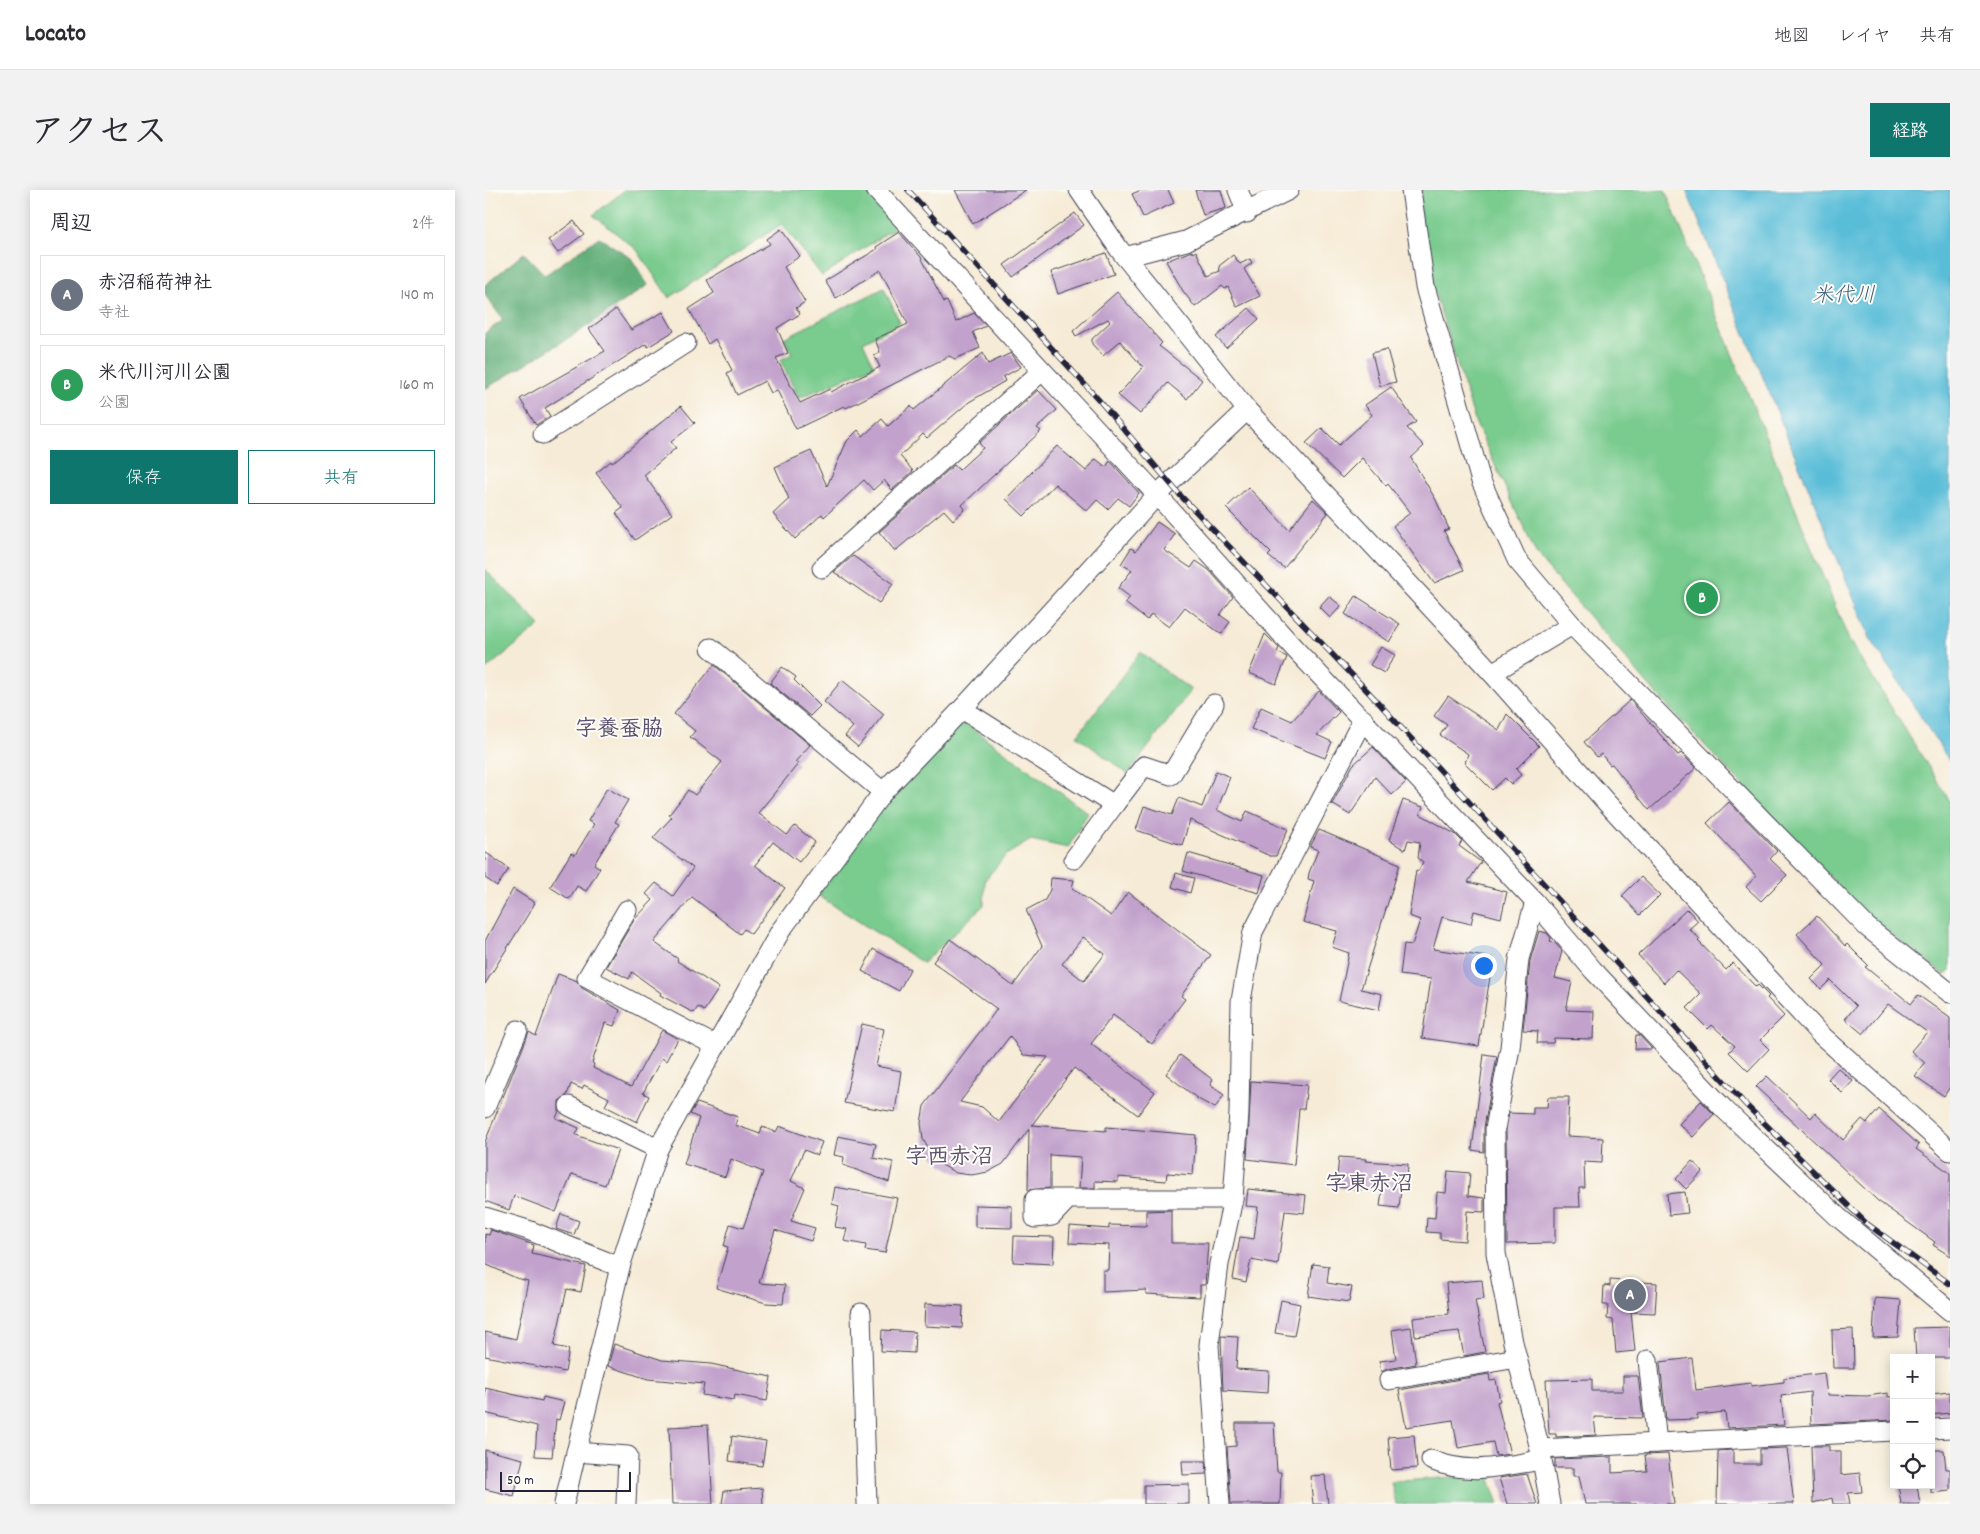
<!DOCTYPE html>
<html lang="ja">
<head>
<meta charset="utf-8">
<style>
  body { margin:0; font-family:Dekko,"Klee One",sans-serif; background:#f2f2f3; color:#2b2b33 }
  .controls { position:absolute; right:15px; bottom:15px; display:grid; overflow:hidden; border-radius:0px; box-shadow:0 2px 12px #0003 }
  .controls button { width:45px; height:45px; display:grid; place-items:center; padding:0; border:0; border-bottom:1px solid #e1e1e2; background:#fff; color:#2b2b33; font:25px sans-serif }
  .scale { position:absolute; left:15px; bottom:12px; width:131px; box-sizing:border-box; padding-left:5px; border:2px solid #22223b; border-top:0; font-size:14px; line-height:18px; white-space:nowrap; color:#22223b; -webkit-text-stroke:4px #fdfcf7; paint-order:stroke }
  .you { position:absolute; left:998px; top:775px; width:18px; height:18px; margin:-12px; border:4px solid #fff; border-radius:50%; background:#1a73e8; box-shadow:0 0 0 8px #1a73e833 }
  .badge { display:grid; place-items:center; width:32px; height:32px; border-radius:50%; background:#0f766e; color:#fff; font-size:16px; font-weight:700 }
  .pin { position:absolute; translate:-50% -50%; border:2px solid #fff; box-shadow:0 1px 5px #0006 }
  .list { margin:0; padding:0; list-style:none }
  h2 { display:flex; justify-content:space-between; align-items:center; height:65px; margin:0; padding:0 20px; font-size:21px }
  h2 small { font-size:16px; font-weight:400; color:#7c7c81 }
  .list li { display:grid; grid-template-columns:32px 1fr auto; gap:15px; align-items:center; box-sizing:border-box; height:80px; margin:0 10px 10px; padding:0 10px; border:1px solid #e1e1e2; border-radius:0px }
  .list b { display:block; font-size:19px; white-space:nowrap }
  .list p { margin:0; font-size:16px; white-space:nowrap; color:#7c7c81 }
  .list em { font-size:16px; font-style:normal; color:#7c7c81 }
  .actions { display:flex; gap:10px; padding:15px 20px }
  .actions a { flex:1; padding:11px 0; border:1px solid #0f766e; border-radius:0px; text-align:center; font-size:18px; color:#0f766e }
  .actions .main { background:#0f766e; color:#fff }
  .icon { flex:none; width:28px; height:28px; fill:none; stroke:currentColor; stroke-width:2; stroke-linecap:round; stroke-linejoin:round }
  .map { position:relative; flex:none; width:1465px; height:1314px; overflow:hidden; border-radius:0px }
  header { display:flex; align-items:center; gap:30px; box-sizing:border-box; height:70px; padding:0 25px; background:#fff; border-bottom:1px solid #e1e1e2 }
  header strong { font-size:24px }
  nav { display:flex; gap:28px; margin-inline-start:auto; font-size:18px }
  .intro { display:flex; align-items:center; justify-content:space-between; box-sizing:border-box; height:120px; padding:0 30px }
  h1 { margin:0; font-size:35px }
  .button { padding:12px 22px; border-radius:0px; background:#0f766e; color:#fff; font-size:18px; font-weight:700 }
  main { display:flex; gap:30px; padding:0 30px }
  aside { flex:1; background:#fff; border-radius:0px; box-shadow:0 2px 12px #0003 }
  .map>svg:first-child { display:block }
  .green { fill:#79cb8e; stroke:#4e7664 }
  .forest { fill:#62af79; stroke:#42685a }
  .water { fill:#5abdd8; stroke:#3e708a }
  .building { fill:#c2a2cc; fill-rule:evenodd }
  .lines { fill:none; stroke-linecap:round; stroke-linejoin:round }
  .minor-casing { stroke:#424052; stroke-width:21 }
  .minor { stroke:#fff; stroke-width:19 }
  .rail-casing { stroke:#22223b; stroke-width:5.5 }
  .rail { stroke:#fdfcf7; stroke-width:4; stroke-dasharray:11; stroke-linecap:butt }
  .labels { text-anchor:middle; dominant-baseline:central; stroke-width:4; stroke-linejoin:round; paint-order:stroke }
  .water-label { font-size:21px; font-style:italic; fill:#38607a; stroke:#fdfcf7 }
  .quarter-label { font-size:22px; font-weight:bold; fill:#5a4f6e; stroke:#fdfcf7 }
</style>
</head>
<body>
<header>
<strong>Locato</strong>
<nav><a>地図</a><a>レイヤ</a><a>共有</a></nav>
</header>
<div class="intro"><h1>アクセス</h1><a class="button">経路</a></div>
<main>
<aside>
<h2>周辺<small>2件</small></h2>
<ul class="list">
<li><span class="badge" style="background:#6b7280">A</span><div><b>赤沼稲荷神社</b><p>寺社</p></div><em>140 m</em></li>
<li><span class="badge" style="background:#2e9e5b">B</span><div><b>米代川河川公園</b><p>公園</p></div><em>160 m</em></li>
</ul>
<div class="actions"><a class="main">保存</a><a>共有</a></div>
</aside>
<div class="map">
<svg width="1465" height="1314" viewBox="0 0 1465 1314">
  <rect width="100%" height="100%" fill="#fdfcf7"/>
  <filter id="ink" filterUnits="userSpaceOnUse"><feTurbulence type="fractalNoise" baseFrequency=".02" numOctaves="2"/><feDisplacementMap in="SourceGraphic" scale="10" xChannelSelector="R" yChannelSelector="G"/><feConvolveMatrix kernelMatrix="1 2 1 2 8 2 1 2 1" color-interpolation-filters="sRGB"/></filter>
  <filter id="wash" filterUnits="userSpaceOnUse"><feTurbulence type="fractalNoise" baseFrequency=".0096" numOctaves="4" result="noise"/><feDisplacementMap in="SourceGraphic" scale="20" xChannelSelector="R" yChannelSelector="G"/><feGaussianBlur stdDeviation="1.12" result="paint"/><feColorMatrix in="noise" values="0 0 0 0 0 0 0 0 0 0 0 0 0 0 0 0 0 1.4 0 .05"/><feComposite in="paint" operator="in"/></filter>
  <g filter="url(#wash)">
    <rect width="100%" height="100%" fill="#f6ebd6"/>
    <g class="green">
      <polygon points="140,0 381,0 414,35 337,86 297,34 184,108 152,60 108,25"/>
      <polygon points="931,0 1180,0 1364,450 1465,611 1465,781 1460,785 1379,723 1172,505 1052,366 991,234 946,91"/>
      <polygon points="399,98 415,133 378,152 389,176 314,208 295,170 307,164 299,148"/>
      <polygon points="0,379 55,435 0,480"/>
      <polygon points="655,462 706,500 643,584 592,546"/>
      <polygon points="476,530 603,623 583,658 546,650 521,665 500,690 499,715 438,773 331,704 402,604"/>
      <polygon points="1003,1284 1014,1314 911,1314 906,1292"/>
    </g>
    <polygon class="forest" points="114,47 146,68 163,95 98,139 0,199 0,143 18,130 0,105 0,95 39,63 60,85"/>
    <polygon class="water" points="1201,0 1465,0 1465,572 1385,448"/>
    <g id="blocks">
      <g class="building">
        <polygon points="470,0 541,0 488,34"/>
        <polygon points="656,0 683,0 689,13 658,27 647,4"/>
        <polygon points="710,0 736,0 741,18 718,25"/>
        <polygon points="590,23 599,35 528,87 519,75"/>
        <polygon points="89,31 99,44 73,63 63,50"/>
        <polygon points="296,39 315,66 299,77 320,112 311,118 315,124 292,138 303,163 291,168 315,213 345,199 346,202 395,177 389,165 395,162 390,149 423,134 395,80 351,108 340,91 392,59 391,57 414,42 436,67 459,112 462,111 471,132 489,123 501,136 488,142 495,158 470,169 464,166 361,218 359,216 311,239 292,200 286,203 280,191 252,205 242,183 247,180 230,149 223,154 204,119 229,103 222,90 285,54 282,49"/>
        <polygon points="707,61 708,63 711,61 723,86 735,81 734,76 748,65 755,74 765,69 767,73 759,79 775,106 752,117 743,97 740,99 737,96 710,117 698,101 681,71"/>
        <polygon points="621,63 629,84 573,104 566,82"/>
        <polygon points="632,102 677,153 674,156 717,190 702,209 683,193 655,224 633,205 658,177 635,151 618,166 607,154 607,149 625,132 623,129 591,146 588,141"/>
        <polygon points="764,118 774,129 741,158 731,147"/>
        <polygon points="131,119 146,140 178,122 189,141 163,157 161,154 60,218 65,226 51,235 35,209 120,161 104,139"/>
        <polygon points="902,159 911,192 895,196 887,163"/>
        <polygon points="498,163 503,174 526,163 536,177 518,187 520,191 484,212 442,248 438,244 415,266 428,281 407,300 399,290 388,300 379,290 339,327 337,324 310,349 288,324 304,309 290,277 326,261 342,296 362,251 373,240 378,246 397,229 403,236 426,216 429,220"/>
        <polygon points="906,197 931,232 922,238 939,256 926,268 951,310 964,339 959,341 979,380 949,393 908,336 925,323 903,294 901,296 877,268 857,288 821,253 837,238 854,255 887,225 880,215"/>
        <polygon points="553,200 572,220 552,238 556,241 477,315 480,319 468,330 459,320 410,361 394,342 469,275 474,280 498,258 494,253"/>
        <polygon points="196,216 210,233 186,252 191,258 159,285 187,324 150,350 131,323 138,318 111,283 126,271 127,273"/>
        <polygon points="572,256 601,281 611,269 621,277 625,271 654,303 644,316 633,308 623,319 612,310 602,321 570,294 539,326 521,309"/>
        <polygon points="763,297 804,340 828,309 843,323 799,378 783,366 786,363 741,318"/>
        <polygon points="672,332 690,344 679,360 706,378 711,371 724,380 748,407 735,425 745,432 736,444 700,417 684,437 666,424 662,430 640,413 645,407 633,398 647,380 636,374 646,358 651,361"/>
        <polygon points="368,366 408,394 394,413 349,382"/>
        <polygon points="844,406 856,416 845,428 834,417"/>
        <polygon points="871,406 915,434 904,452 860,424"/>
        <polygon points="780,444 794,458 792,462 802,467 791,494 764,483"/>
        <polygon points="896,457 910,465 899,483 885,475"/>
        <polygon points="229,475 325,555 310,572 313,574 273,623 302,645 310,636 330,652 314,672 288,652 270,675 300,698 266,744 259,739 255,744 207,707 169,752 193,769 192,771 234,798 219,821 213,817 209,823 175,805 176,803 147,782 144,789 121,777 149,730 168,710 161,704 171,693 188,706 208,678 168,648 187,627 184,625 203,600 210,605 237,572 205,547 210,541 189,524"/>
        <polygon points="297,477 311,487 309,490 335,516 325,526 285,493"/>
        <polygon points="357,490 399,524 373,557 360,546 368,537 339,512"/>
        <polygon points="834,501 854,522 832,545 847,552 840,568 766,539 776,517 807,531"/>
        <polygon points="963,506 1014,540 1022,524 1054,556 1031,579 1036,585 1026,594 1020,588 1007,600 980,573 983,564 955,545 962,535 949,526"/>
        <polygon points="1145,510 1193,565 1196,563 1211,578 1164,620 1127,574 1125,575 1116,564 1112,567 1099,552"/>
        <polygon points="888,557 921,592 907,605 890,587 865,625 847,614 868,575"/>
        <polygon points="731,581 745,587 732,620 757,632 762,621 803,639 791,666 785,666 705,630 697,655 651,640 659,616 687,625 694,608 717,617"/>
        <polygon points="122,598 143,610 130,632 134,634 109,674 115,678 101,701 92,696 84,709 65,697 86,663 90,665 109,634 103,631"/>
        <polygon points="918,610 938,617 935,624 970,644 977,651 974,656 996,672 983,692 1022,702 1016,728 989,721 986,734 957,727 948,759 1008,768 994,856 937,848 946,789 915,785 919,754 927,755 935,730 924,726 931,680 933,681 938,672 933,668 935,652 923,650 920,660 904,650"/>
        <polygon points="1244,612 1292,661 1285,669 1302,685 1276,711 1261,697 1271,686 1222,633"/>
        <polygon points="834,640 915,674 876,799 897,804 894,820 854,811 864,763 847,757 852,741 818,732 829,691 823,689 824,683 833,660 825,657"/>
        <polygon points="0,662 24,679 12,696 0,688"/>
        <polygon points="703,663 779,685 774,703 698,681"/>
        <polygon points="691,683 709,688 705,703 687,697"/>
        <polygon points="1156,687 1175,705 1155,725 1137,706"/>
        <path d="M566,688L589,690L587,698L626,726L643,702L726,765L696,806L700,809L667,854L628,825L606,854L670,902L653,925L589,878L547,935L621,941V937L711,945L708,985L682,983L681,991L633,987V992L610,991V998H594L596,967L565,965V998L543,1000L544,939L518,974L503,982L486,985L471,983L457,975L445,962L438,949L436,933L439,916L512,819L448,772L465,749L528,796L557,756L541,720L560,710L565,700ZM598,747L620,764L599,791L577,774ZM525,846L538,865L563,867L514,932L497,917L475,912Z"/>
        <polygon points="28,699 50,713 0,794 0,751"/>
        <polygon points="1202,719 1213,731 1204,739 1215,749 1213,751 1241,780 1248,773 1271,797 1273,795 1284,806 1282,808 1299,826 1275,850 1284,859 1263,881 1244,862 1250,856 1227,835 1223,839 1202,818 1216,804 1191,780 1179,793 1153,765"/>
        <polygon points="1332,726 1360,756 1362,754 1383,775 1380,777 1426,814 1433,805 1465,828 1465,897 1459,906 1430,886 1440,873 1426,861 1442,842 1403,814 1378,844 1360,829 1371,816 1345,790 1336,799 1326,789 1340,775 1312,744"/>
        <polygon points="1054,741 1062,743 1066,748 1065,751 1070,753 1077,761 1070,788 1087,792 1081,820 1109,821 1108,849 1069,848 1068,853 1052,853 1053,841 1038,840 1045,771"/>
        <polygon points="388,759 425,779 414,801 377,781"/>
        <polygon points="73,784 92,791 97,798 135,820 129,836 120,833 107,873 109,874 108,878 146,897 177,840 193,849 181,871 177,868 158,903 164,906 152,932 120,916 124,908 99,895 97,899 86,894 82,905 74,911 74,921 71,928 94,938 91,945 133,960 120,995 87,984 71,1022 29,1006 24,1020 0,1011 0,952 44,842 51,846"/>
        <polygon points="377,834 399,839 391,876 416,881 410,922 359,913"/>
        <polygon points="1151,845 1154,845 1167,859 1150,859"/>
        <polygon points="999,864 1012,866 999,937 999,962 987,960"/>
        <polygon points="695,865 728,890 725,895 739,905 730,918 713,909 681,884"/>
        <polygon points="1353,878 1368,891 1357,903 1343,889"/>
        <polygon points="1282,886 1326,928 1330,923 1358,950 1377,929 1382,933 1394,919 1434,955 1431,959 1465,983 1465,1066 1448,1055 1450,1052 1393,1011 1271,897"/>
        <polygon points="766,891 822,895 819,919 814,919 809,975 762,969"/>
        <polygon points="1063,907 1084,907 1082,946 1118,948 1117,973 1099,972 1100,998 1094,998 1095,1017 1070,1017 1070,1053 1022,1054 1021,940 1024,923 1048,924 1048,917 1062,917"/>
        <polygon points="1216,911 1229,924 1208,947 1194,934"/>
        <polygon points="212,913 253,927 250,935 275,944 277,937 291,942 294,936 337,952 332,965 319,960 306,991 320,998 306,1031 330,1038 326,1051 290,1040 274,1093 300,1095 298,1114 281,1113 231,1098 243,1057 239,1056 245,1034 258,1038 278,982 246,969 240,987 199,974 214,928 205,924"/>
        <polygon points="353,946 391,954 388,968 408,972 404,992 358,975 359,967 349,965"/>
        <polygon points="854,967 881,969 880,971 923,974 922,990 917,990 914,1018 895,1016 897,1001 851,997"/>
        <polygon points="1207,971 1218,981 1201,999 1191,989"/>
        <polygon points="963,981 985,983 983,1006 999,1008 999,1022 982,1021 980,1051 955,1049 955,1043 941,1042 942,1027 950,1028 952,1002 961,1003"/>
        <polygon points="350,997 412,1008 400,1063 380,1060 381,1055 359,1051 362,1039 350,1037 354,1016 347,1014"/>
        <polygon points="763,999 821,1005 819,1023 800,1021 793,1075 766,1070 761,1092 748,1089 755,1047 769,1049 773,1017 761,1016"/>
        <polygon points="1200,1002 1203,1023 1184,1025 1182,1004"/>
        <polygon points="490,1015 527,1016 527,1038 490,1037"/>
        <polygon points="686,1020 686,1053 723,1053 720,1095 715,1095 715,1107 661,1104 661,1100 618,1102 618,1080 623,1080 624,1055 584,1053 585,1036 624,1039 624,1035 661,1036 661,1021"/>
        <polygon points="76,1024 94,1031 89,1045 71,1039"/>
        <polygon points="6,1040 49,1055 47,1064 101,1076 96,1102 82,1099 69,1156 84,1159 80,1182 0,1166 0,1142 31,1149 43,1091 31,1088 0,1074 0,1044 4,1045"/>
        <polygon points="529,1046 569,1047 568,1074 528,1072"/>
        <polygon points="828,1074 844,1076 842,1093 867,1097 864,1112 823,1106"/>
        <polygon points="997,1090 999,1109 990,1110 1000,1162 979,1166 974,1141 930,1146 928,1128 964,1124 961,1093"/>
        <polygon points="1125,1090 1172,1093 1170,1123 1146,1122 1150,1161 1131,1163 1128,1130 1122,1129 1123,1115 1118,1115 1119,1095 1125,1096"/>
        <polygon points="1390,1108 1416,1110 1413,1147 1388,1148"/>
        <polygon points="796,1110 815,1114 809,1146 790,1143"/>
        <polygon points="440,1114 478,1116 477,1138 439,1136"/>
        <polygon points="926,1137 931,1174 902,1179 896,1182 894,1171 911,1169 907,1140"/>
        <polygon points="1465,1137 1465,1168 1431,1168 1429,1138"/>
        <polygon points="1368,1139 1369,1178 1348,1178 1347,1140"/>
        <polygon points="397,1140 430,1142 429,1163 396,1161"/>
        <polygon points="736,1146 753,1147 751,1179 784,1181 783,1203 738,1200"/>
        <polygon points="129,1154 177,1170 226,1174 286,1187 282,1211 250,1205 249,1210 217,1205 219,1194 163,1189 123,1176"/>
        <polygon points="1207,1168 1211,1200 1266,1193 1266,1196 1299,1192 1299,1188 1339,1183 1342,1205 1382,1206 1403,1203 1403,1207 1409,1207 1409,1230 1326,1234 1325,1202 1296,1206 1299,1235 1242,1238 1240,1222 1212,1225 1212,1229 1181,1230 1175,1172"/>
        <polygon points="1004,1184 1005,1191 1011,1190 1015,1211 1012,1212 1025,1264 1011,1266 1008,1252 973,1258 968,1230 921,1237 914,1200"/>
        <polygon points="1138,1186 1153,1186 1158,1228 1109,1227 1111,1245 1071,1247 1071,1244 1064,1244 1061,1190 1107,1189 1107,1201 1138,1201"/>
        <polygon points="0,1198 57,1211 58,1207 79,1212 74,1230 71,1229 67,1267 50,1266 52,1236 0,1223"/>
        <polygon points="1465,1202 1465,1223 1446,1225 1446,1204"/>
        <polygon points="751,1233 789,1233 792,1282 796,1282 795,1314 746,1314 742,1257 751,1256"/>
        <polygon points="223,1235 228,1314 187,1314 184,1237"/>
        <polygon points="929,1245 932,1278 906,1280 903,1247"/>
        <polygon points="247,1246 281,1251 277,1276 244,1271"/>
        <polygon points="1326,1256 1344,1256 1344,1261 1356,1261 1356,1285 1375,1283 1377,1302 1363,1303 1365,1314 1348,1314 1347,1308 1328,1313"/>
        <polygon points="1302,1258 1309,1314 1232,1314 1233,1261 1248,1260 1248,1274 1275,1274 1275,1259"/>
        <polygon points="0,1260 38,1269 29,1306 0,1299"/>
        <polygon points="1446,1260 1459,1260 1461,1279 1465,1279 1465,1301 1446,1303"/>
        <polygon points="1183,1264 1189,1314 1100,1314 1094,1286 1088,1286 1088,1278 1070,1278 1070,1269 1127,1267 1127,1283 1162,1281 1160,1265"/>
        <polygon points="697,1271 721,1271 722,1284 698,1285"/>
        <polygon points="1042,1284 1052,1314 1022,1314 1014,1288"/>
        <polygon points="840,1285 843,1314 828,1314 825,1286"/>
        <polygon points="704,1294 704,1314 659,1314 659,1295"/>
        <polygon points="1413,1295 1432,1295 1435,1314 1416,1314"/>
        <polygon points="277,1298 278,1314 237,1314 239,1301"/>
      </g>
    </g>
  </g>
  <g filter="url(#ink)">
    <use href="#blocks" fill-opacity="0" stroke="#424052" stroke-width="1"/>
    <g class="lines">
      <defs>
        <g id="minor">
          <polyline points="391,0 672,305 809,458 1050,712 1108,780 1240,920 1353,1027 1465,1121"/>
          <polyline points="594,0 634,59 762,220 1007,483 1121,612 1334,843 1465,961"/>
          <polyline points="753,0 762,23"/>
          <polyline points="926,0 940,97 996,291 1032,370 1087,435 1382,737 1465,803"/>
          <polyline points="640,67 701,51 804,0"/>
          <polyline points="58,244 201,153"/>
          <polyline points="337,378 557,181"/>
          <polyline points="226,458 398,602"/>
          <polyline points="1007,483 1087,435"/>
          <polyline points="477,519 629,615 589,669"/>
          <polyline points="629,615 659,576 686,585 729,514"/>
          <polyline points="1050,712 1034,769 1025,858 1010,939 1011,1063 1028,1152 1055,1259 1065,1314"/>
          <polyline points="142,720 102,788 231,856"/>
          <polyline points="84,916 173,959"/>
          <polyline points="0,918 33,840"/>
          <polyline points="583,1009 567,1026 550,1028 550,1009 748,1009"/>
          <polyline points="0,1027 43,1040 135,1077"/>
          <polyline points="376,1123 382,1314"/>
          <polyline points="1163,1170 1172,1253"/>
          <polyline points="904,1190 1032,1168"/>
          <polyline points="1446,1239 1465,1238"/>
          <polyline points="1055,1259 1409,1241"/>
          <polyline points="91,1262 143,1266 141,1314"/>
          <path d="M946,1270C985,1286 1016,1276 1056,1270"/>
          <polyline points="79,1314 135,1077 173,959 296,740 398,602 477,519 672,305 762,220"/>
          <polyline points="735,1314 724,1155 734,1074 748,1009 754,923 756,811 768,742 878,529"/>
        </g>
      </defs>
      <use href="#minor" class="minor-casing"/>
      <use href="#minor" class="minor"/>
      <defs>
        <polyline id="rail" points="423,0 613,209 695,305 891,510 1260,914 1381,1033 1465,1094"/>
      </defs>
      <use href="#rail" class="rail-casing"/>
      <use href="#rail" class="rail"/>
    </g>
  </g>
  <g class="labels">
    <g class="water-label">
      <text x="1359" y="107">米代川</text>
    </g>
    <g class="quarter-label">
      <text x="134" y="540">字養蚕脇</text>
      <text x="464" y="968">字西赤沼</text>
      <text x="884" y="995">字東赤沼</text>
    </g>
  </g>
</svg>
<div class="controls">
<button>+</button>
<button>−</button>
<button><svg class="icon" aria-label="locate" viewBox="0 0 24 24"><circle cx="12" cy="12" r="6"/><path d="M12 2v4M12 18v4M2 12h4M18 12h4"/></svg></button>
</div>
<div class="scale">50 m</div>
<div class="you"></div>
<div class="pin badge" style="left:1145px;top:1105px;background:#6b7280">A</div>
<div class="pin badge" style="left:1217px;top:408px;background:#2e9e5b">B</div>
</div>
</main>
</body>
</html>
